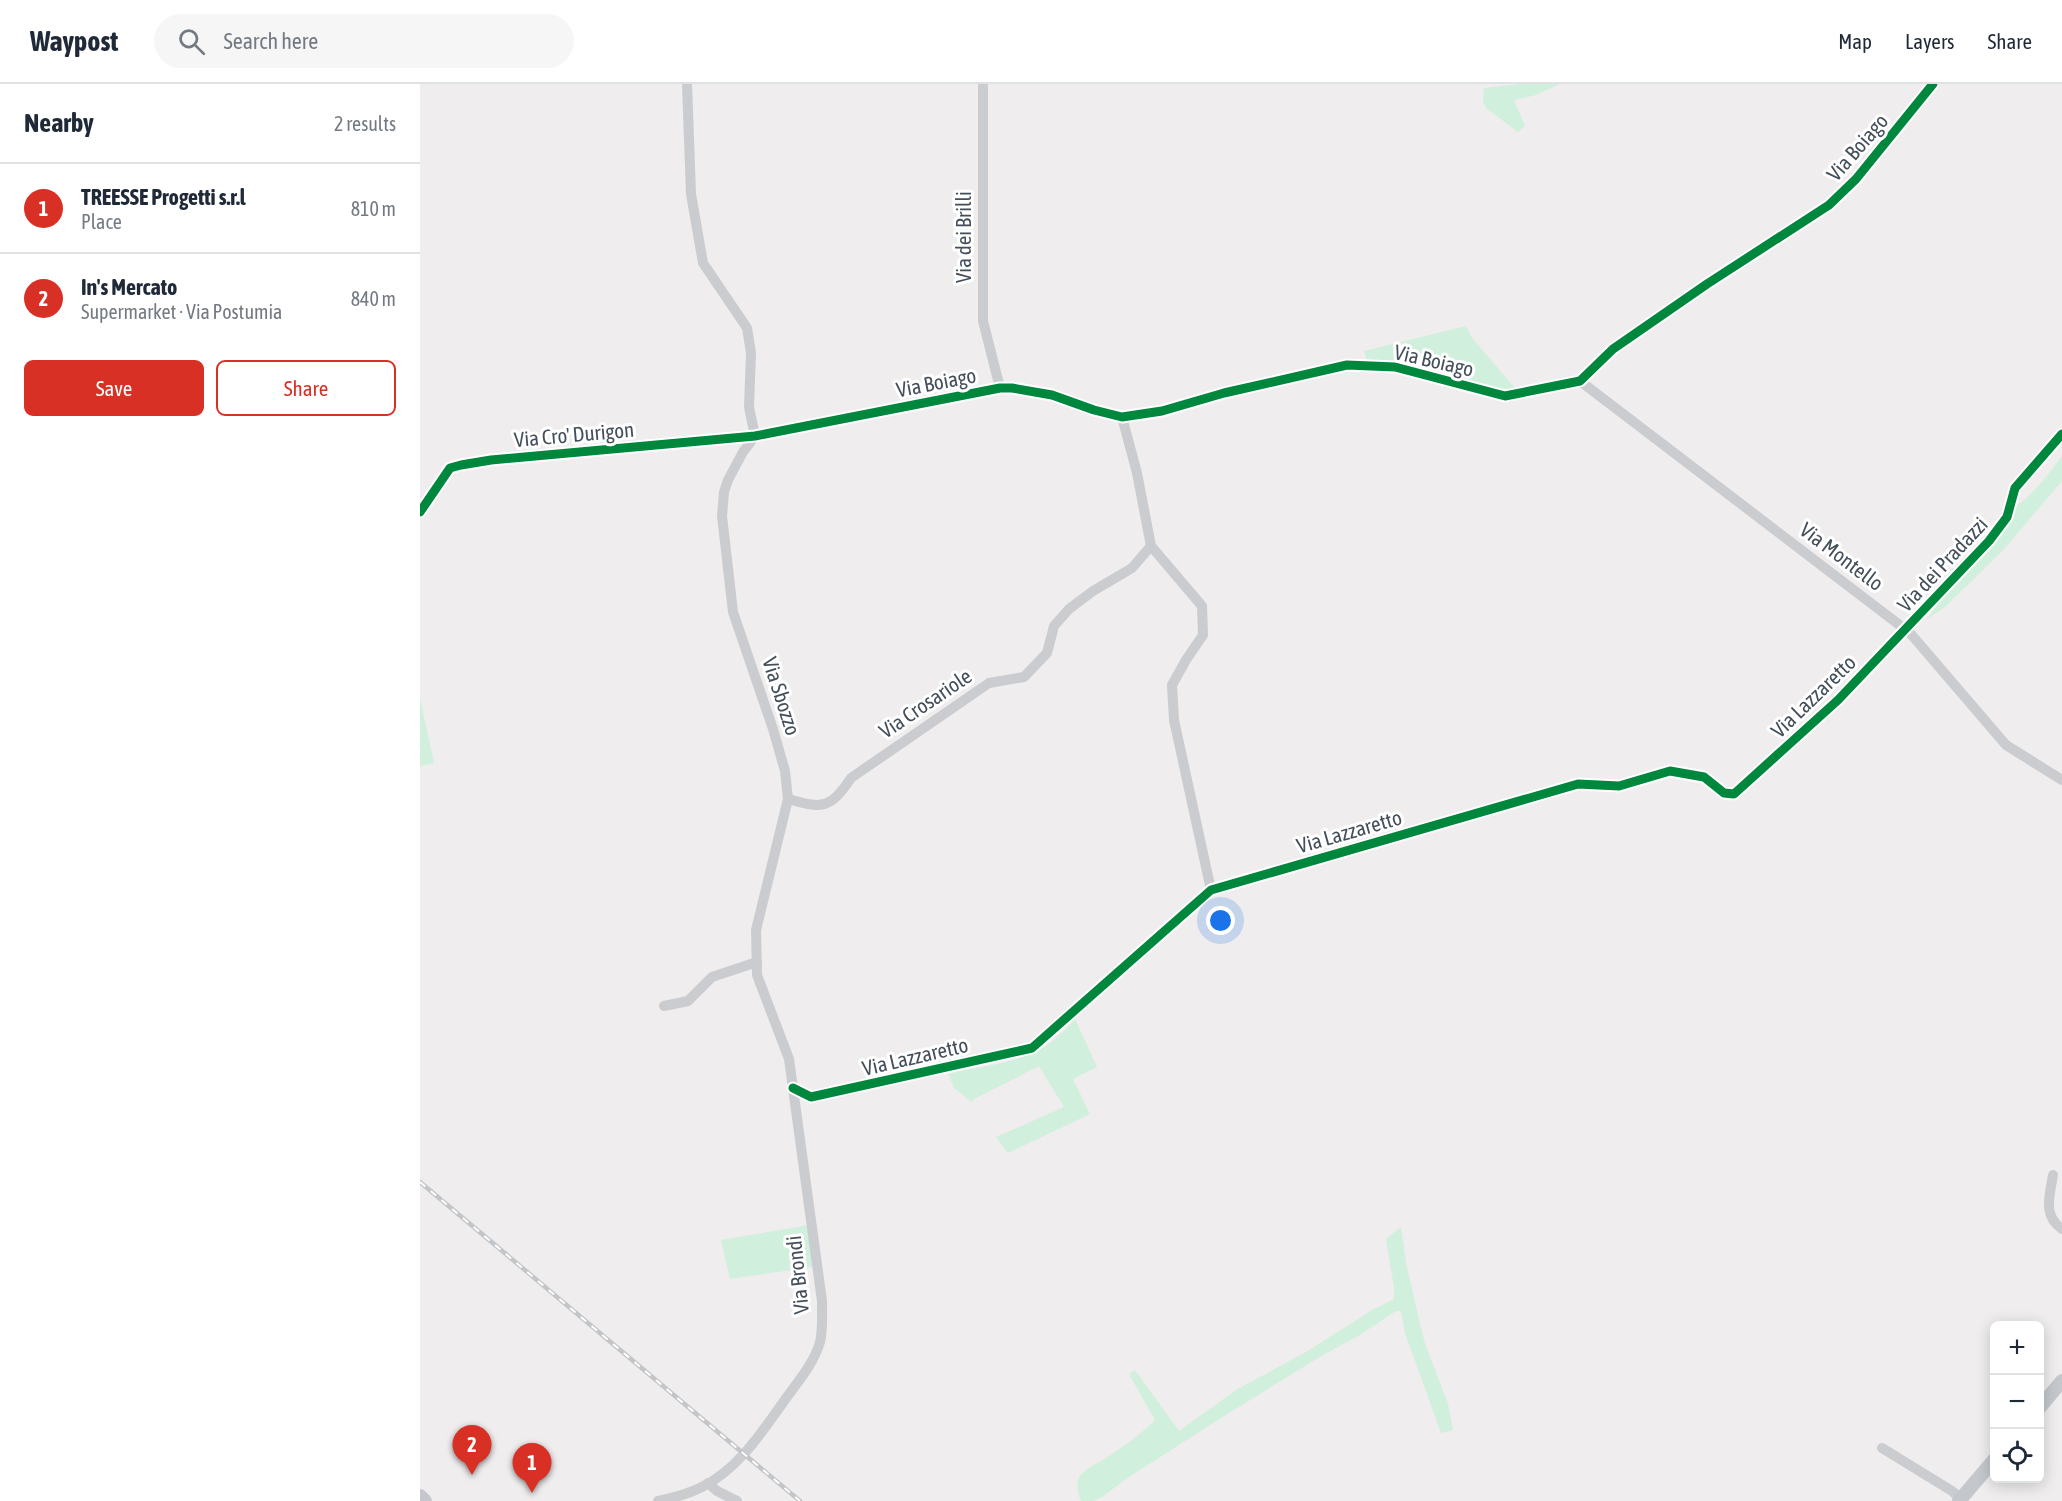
<!DOCTYPE html>
<html lang="en">
<head>
<meta charset="utf-8">
<style>
  body { margin:0; font-family:"Asap Condensed",sans-serif; background:#f6f6f7; color:#1f2937 }
  .controls { position:absolute; right:18px; bottom:18px; display:grid; overflow:hidden; border-radius:9px; box-shadow:0 3px 15px #0003 }
  .controls button { width:54px; height:54px; display:grid; place-items:center; padding:0; border:0; border-bottom:2px solid #e0e1e3; background:#fff; color:#1f2937; font:30px sans-serif }
  .you { position:absolute; left:801px; top:837px; width:21px; height:21px; margin:-15px; border:4px solid #fff; border-radius:50%; background:#1a73e8; box-shadow:0 0 0 9px #1a73e833 }
  .badge { display:grid; place-items:center; width:39px; height:39px; border-radius:50%; background:#d93025; color:#fff; font-size:20px; font-weight:700 }
  .pin { position:absolute; translate:-50% -50px; filter:drop-shadow(0 2px 3px #0008) }
  .pin::after { content:''; position:absolute; top:32px; width:21px; height:18px; background:inherit; clip-path:polygon(0 0,100% 0,50% 100%) }
  .list { margin:0; padding:0; list-style:none }
  h2 { display:flex; justify-content:space-between; align-items:center; height:78px; margin:0; padding:0 24px; font-size:26px }
  h2 small { font-size:20px; font-weight:400; color:#747a83 }
  .list li { display:grid; grid-template-columns:39px 1fr auto; gap:18px; align-items:center; box-sizing:border-box; height:90px; padding:0 24px; border-top:2px solid #e0e1e3 }
  .list b { display:block; font-size:22px; white-space:nowrap }
  .list p { margin:0; font-size:20px; white-space:nowrap; color:#747a83 }
  .list em { font-size:20px; font-style:normal; color:#747a83 }
  .actions { display:flex; gap:12px; padding:18px 24px }
  .actions a { flex:1; padding:14px 0; border:2px solid #d93025; border-radius:9px; text-align:center; font-size:21px; color:#d93025 }
  .actions .main { background:#d93025; color:#fff }
  .icon { flex:none; width:33px; height:33px; fill:none; stroke:currentColor; stroke-width:2; stroke-linecap:round; stroke-linejoin:round }
  .map { position:relative; flex:none; width:1642px; height:1417px; overflow:hidden }
  header { display:flex; align-items:center; gap:36px; box-sizing:border-box; height:84px; padding:0 30px; background:#fff; border-bottom:2px solid #e0e1e3 }
  header strong { font-size:28px }
  nav { display:flex; gap:33px; margin-inline-start:auto; font-size:21px }
  .search { width:420px; height:54px; background:#f6f6f7; display:flex; align-items:center; gap:15px; box-sizing:border-box; padding:0 21px; border-radius:33px; color:#747a83; font-size:22px }
  main { display:flex }
  aside { flex:1; background:#fff }
  .map>svg:first-child { display:block }
  .green { fill:#d1efdd }
  .lines { fill:none; stroke-linecap:round; stroke-linejoin:round }
  .minor { stroke:#cacccf; stroke-width:10 }
  .major { stroke:#c4c8cd; stroke-width:14 }
  .rail-casing { stroke:#c3c5c8; stroke-width:4.5 }
  .rail { stroke:#fff; stroke-width:2; stroke-dasharray:7; stroke-linecap:butt }
  .cycleway-casing { stroke:#fff; stroke-width:13 }
  .cycleway { stroke:#00873e; stroke-width:9 }
  .labels { text-anchor:middle; dominant-baseline:central; stroke-width:6; stroke-linejoin:round; paint-order:stroke }
  .street-label { font-size:21px; fill:#444f5b; stroke:#fff }
</style>
</head>
<body>
<header>
<strong>Waypost</strong>
<div class="search"><svg class="icon" aria-label="search" viewBox="0 0 24 24"><circle cx="10" cy="10" r="6"/><path d="M15 15l6 6"/></svg>Search here</div>
<nav><a>Map</a><a>Layers</a><a>Share</a></nav>
</header>
<main>
<aside>
<h2>Nearby<small>2 results</small></h2>
<ul class="list">
<li><span class="badge">1</span><div><b>TREESSE Progetti s.r.l</b><p>Place</p></div><em>810 m</em></li>
<li><span class="badge">2</span><div><b>In's Mercato</b><p>Supermarket · Via Postumia</p></div><em>840 m</em></li>
</ul>
<div class="actions"><a class="main">Save</a><a>Share</a></div>
</aside>
<div class="map">
<svg width="1642" height="1417" viewBox="0 0 1642 1417">
  <rect width="100%" height="100%" fill="#efeded"/>
  <g class="green">
    <polygon points="1100,0 1140,0 1116,11 1094,16 1105,42 1098,48 1066,24 1063,17 1064,4"/>
    <polygon points="1046,242 1052,254 1099,309 1074,305 991,279 947,276 944,267"/>
    <path d="M1642,372V397L1584,465L1524,524L1507,535L1531,502L1525,498L1532,486L1552,471L1595,423C1614,410 1628,391 1642,372Z"/>
    <polygon points="0,615 14,679 0,682"/>
    <path d="M655,935L677,983L653,995L670,1030L588,1069L576,1053L644,1023L619,982L552,1016L553,1019L534,1004L528,990C558,983 602,979 627,961C638,954 646,945 655,935Z"/>
    <polygon points="389,1141 392,1183 310,1195 301,1156"/>
    <path d="M981,1143L986,1178L1000,1240L1005,1260L1028,1320L1033,1346L1021,1349L985,1249L981,1227H976L938,1252L903,1271L812,1327L709,1393L682,1413L673,1417H661C658,1411 656,1401 659,1394C663,1385 678,1379 686,1374C702,1363 722,1350 735,1336L709,1290L715,1286L759,1347L816,1306L886,1268L952,1226L974,1215V1204L966,1155Z"/>
  </g>
  <g class="lines">
    <g class="minor">
      <polyline points="267,0 271,110 283,179 327,244 331,269 329,323 335,352"/>
      <polyline points="563,0 563,237 580,304"/>
      <polyline points="1160,297 1490,549 1586,661 1642,696"/>
      <polyline points="702,333 717,389 731,462 782,522 783,551 766,576 752,601 754,636 791,806"/>
      <polyline points="0,428 30,384 41,381 71,376 335,352 580,304 592,304 632,311 674,326 702,333 742,327 804,309 927,281 975,283 1085,312 1160,297 1193,265 1287,200 1409,121 1436,95 1513,0"/>
      <path d="M368,715C403,725 410,725 431,694L569,599L604,593L627,569L634,542L649,525L673,507L712,484L731,462"/>
      <polyline points="244,922 268,917 292,893 337,878"/>
      <polyline points="373,1004 391,1013 612,964 791,806 1158,700 1199,702 1250,687 1284,693 1304,709 1314,710 1418,616 1569,457 1587,433 1595,404 1642,350"/>
      <path d="M1633,1091C1630,1111 1622,1131 1642,1145"/>
      <polyline points="1462,1364 1532,1407 1541,1415"/>
      <polyline points="288,1399 297,1407 317,1417"/>
      <path d="M238,1417C253,1414 268,1410 282,1403C320,1384 343,1346 367,1313C379,1296 394,1279 400,1258C403,1245 402,1231 402,1217L369,975L337,891L336,846L368,715L365,687L353,645L313,528L302,432L304,408L308,396L323,368L335,352"/>
    </g>
    <g class="major">
      <polyline points="1620,1323 1642,1297"/>
      <polyline points="0,1412 5,1417"/>
      <polyline points="1539,1417 1574,1376"/>
    </g>
    <defs>
      <polyline id="rail" points="0,1098 380,1417"/>
    </defs>
    <use href="#rail" class="rail-casing"/>
    <use href="#rail" class="rail"/>
    <defs>
      <g id="cycleway">
        <polyline points="0,428 30,384 41,381 71,376 335,352 580,304 592,304 632,311 674,326 702,333 742,327 804,309 927,281 975,283 1085,312 1160,297 1193,265 1287,200 1409,121 1436,95 1513,0"/>
        <polyline points="373,1004 391,1013 612,964 791,806 1158,700 1199,702 1250,687 1284,693 1304,709 1314,710 1418,616 1569,457 1587,433 1595,404 1642,350"/>
      </g>
    </defs>
    <use href="#cycleway" class="cycleway-casing"/>
    <use href="#cycleway" class="cycleway"/>
  </g>
  <g class="labels">
    <g class="street-label">
      <text transform="translate(1437 63) rotate(-49)">Via Boiago</text>
      <text transform="translate(543 153) rotate(-90)">Via dei Brilli</text>
      <text transform="translate(1014 276) rotate(13)">Via Boiago</text>
      <text transform="translate(516 298) rotate(-11)">Via Boiago</text>
      <text transform="translate(154 350) rotate(-5)">Via Cro' Durigon</text>
      <text transform="translate(1422 472) rotate(37)">Via Montello</text>
      <text transform="translate(1522 480) rotate(-47)">Via dei Pradazzi</text>
      <text transform="translate(362 612) rotate(72)">Via Sbozzo</text>
      <text transform="translate(1393 612) rotate(-44)">Via Lazzaretto</text>
      <text transform="translate(505 619) rotate(-34)">Via Crosariole</text>
      <text transform="translate(929 747) rotate(-16)">Via Lazzaretto</text>
      <text transform="translate(495 972) rotate(-13)">Via Lazzaretto</text>
      <text transform="translate(377 1191) rotate(-96)">Via Brondi</text>
    </g>
  </g>
</svg>
<div class="controls">
<button>+</button>
<button>−</button>
<button><svg class="icon" aria-label="locate" viewBox="0 0 24 24"><circle cx="12" cy="12" r="6"/><path d="M12 2v4M12 18v4M2 12h4M18 12h4"/></svg></button>
</div>
<div class="you"></div>
<div class="pin badge" style="left:112px;top:1409px">1</div>
<div class="pin badge" style="left:52px;top:1391px">2</div>
</div>
</main>
</body>
</html>
